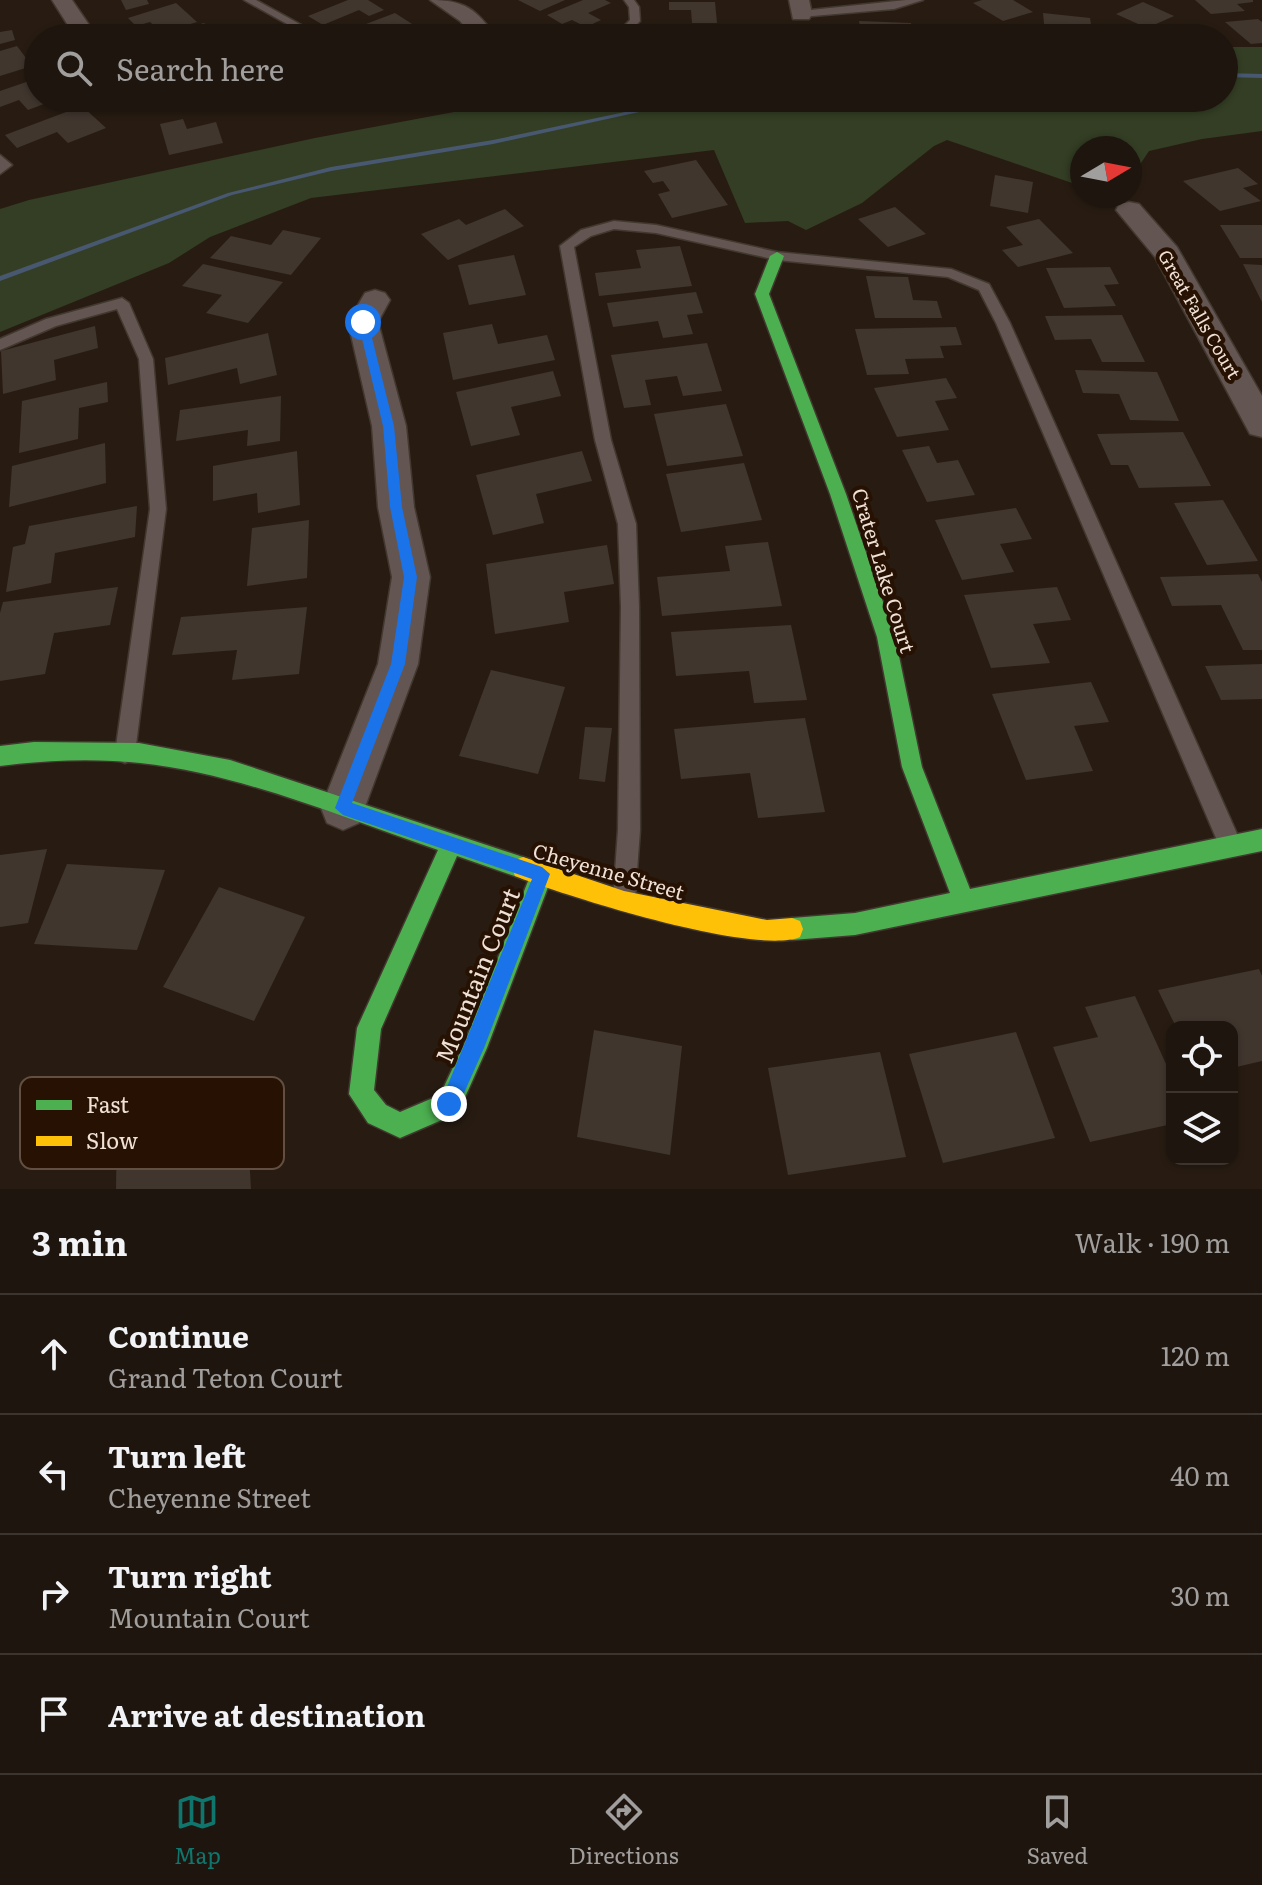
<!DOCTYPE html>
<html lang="en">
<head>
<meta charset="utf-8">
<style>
  body { margin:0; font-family:Literata,serif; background:#261e17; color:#f1f3f6 }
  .controls { position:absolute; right:24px; bottom:24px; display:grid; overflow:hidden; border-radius:16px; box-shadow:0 2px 6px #0004 }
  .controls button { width:72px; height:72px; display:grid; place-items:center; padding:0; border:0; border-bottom:2px solid #3c342e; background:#1e150e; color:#f1f3f6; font:40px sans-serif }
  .compass { position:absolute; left:1070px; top:136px; width:72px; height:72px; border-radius:50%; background:#1e150e; box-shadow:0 2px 6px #0004; rotate:80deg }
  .stop { position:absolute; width:24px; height:24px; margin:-18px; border:6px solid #1a73e8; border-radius:50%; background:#fff }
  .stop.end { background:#1a73e8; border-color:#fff; box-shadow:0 2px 8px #0008 }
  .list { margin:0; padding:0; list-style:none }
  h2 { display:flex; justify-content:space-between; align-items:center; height:104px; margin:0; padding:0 32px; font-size:34px }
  h2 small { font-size:26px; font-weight:400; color:#a19f9e }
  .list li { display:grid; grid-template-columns:52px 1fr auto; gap:24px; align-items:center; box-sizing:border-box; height:120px; padding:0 32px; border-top:2px solid #3c342e }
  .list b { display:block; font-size:30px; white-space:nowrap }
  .list p { margin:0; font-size:26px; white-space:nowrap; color:#a19f9e }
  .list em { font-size:26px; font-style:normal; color:#a19f9e }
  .icon { flex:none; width:44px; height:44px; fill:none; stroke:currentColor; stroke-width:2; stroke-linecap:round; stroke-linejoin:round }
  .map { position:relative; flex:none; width:1262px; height:1189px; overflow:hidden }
  .search { position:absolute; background:#1e150e; box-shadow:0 2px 6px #0004; left:24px; right:24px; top:24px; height:88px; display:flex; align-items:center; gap:20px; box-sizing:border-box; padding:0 28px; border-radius:44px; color:#a19f9e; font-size:30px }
  .sheet { height:584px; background:#1e150e }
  nav { display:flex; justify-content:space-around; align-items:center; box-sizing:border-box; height:112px; border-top:2px solid #3c342e; background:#1e150e; font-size:22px; color:#a19f9e }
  nav a { display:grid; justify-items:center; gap:4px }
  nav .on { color:#0f766e }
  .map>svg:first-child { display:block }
  .green { fill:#343e24 }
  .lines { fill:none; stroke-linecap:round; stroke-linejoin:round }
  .stream { fill:#485871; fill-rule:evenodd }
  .building { fill:#40362e }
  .lane-casing { stroke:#42382f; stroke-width:3 }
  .street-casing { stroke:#42382f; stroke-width:3 }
  .fast-casing { stroke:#42382f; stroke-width:3 }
  .slow-casing { stroke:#42382f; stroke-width:3 }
  .lane { fill:#635552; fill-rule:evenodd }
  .street { fill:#635552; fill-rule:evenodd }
  .fast { fill:#4caf50; fill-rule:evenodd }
  .slow { fill:#ffc107; fill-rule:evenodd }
  .route { fill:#1a73e8 }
  .labels { text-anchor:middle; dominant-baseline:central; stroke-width:8; stroke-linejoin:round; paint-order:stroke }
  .far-street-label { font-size:18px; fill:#f0e1d6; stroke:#261102 }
  .street-label { font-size:20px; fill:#f0e1d6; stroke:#261102 }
  .near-street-label { font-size:24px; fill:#f0e1d6; stroke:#261102 }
  .key { fill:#261102; stroke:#634f42; stroke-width:2 }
  .key-label { font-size:22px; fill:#f0e1d6 }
</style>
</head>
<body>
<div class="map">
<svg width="1262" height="1189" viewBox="0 0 1262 1189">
  <rect width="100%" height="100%" fill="#281c12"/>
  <polygon class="green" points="1224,47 1262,47 1262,131 1202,139 1149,151 1139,166 1130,168 1130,148 1082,148 1082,180 1072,183 947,140 934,146 862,203 806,230 788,221 745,223 714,150 311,198 210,237 169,263 0,332 0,209 29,200 315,138 528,98 1224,98"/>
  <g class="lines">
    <g class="stream">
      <polygon points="1224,73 1262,74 1262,78 1224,77"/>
      <polygon points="691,98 703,98 493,144 331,171 232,195 0,281 0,276 228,193 331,167 493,140"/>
    </g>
  </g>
  <g class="building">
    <polygon points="121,0 147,0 149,4 126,10"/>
    <polygon points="348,0 368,0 384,10 369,16 359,10 323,25 308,16"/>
    <polygon points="518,0 565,0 540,11"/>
    <polygon points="583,0 605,0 611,3 588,13 601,20 586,27 572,20 562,24 547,15"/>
    <polygon points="982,0 1013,0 1033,12 1003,21 973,3"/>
    <polygon points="1195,0 1253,0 1253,2 1237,4 1245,11 1211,14"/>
    <polygon points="669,2 715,2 717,23 692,23 691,10 669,10"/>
    <polygon points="1143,2 1174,16 1147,28 1116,14"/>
    <polygon points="176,3 197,22 162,33 150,22 136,26 128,18"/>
    <polygon points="395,13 420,29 402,35 394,30 373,38 341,38 337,35"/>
    <polygon points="1043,13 1090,18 1093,38 1045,33"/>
    <polygon points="1258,19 1262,22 1262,43 1251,44 1225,22"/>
    <polygon points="859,21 911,23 913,34 891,33 892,38 862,38"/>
    <polygon points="203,23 235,34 227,38 178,38"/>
    <polygon points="726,28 738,36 699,38 698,38"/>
    <polygon points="12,30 15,40 0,44 0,32"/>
    <polygon points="17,46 32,66 0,76 0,51"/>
    <polygon points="38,78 38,98 60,98 28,110 19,100 0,107 0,91"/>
    <polygon points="238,98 270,98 265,112 231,112"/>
    <polygon points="398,98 436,98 413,108"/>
    <polygon points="82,106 106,128 68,143 57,132 17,148 5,135"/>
    <polygon points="183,119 187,129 216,122 223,143 169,155 160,124"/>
    <polygon points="696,160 728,205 672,218 658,194 670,191 663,181 653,183 644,171"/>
    <polygon points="1238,168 1258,184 1243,188 1261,201 1220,211 1183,181"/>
    <polygon points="995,175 1033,182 1028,213 990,206"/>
    <polygon points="895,207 926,234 888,247 858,219"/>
    <polygon points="505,209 524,226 448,260 421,234 459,219 466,225"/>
    <polygon points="1039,219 1073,253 1018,267 1002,250 1023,245 1006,227"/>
    <polygon points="1220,225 1262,225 1262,258 1240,258"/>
    <polygon points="283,230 321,238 291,275 210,258 231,236 271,245"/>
    <polygon points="680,246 692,286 599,296 595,273 641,268 636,250"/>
    <polygon points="514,255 526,295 469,305 458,265"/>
    <polygon points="203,264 283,282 248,323 206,313 222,295 182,286"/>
    <polygon points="1243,264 1262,265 1262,302"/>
    <polygon points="1110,267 1119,284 1104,285 1116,306 1064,308 1046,268"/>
    <polygon points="866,276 908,277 913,300 937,301 942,318 875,318"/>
    <polygon points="696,292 703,313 687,315 693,334 663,338 658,321 613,327 607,303"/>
    <polygon points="1122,315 1145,362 1102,362 1091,339 1055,340 1045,316"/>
    <polygon points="492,324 498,344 547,335 555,360 453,380 443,333"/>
    <polygon points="95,326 98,348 54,360 56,380 3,394 1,351"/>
    <polygon points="956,327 962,345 940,346 944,358 905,359 909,374 867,375 855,329"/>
    <polygon points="268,333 277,375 240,384 237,368 168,385 165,358"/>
    <polygon points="707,343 722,391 683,396 677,376 645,380 651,405 624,408 611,355"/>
    <polygon points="1075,370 1157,372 1179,421 1130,420 1119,394 1083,393"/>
    <polygon points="553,371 561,396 511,407 520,435 471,446 456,392"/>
    <polygon points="946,378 957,398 935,401 949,430 897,437 874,388"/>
    <polygon points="107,382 108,402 79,408 78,439 19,453 22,401"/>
    <polygon points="281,396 280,441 247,446 248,430 176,441 180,410"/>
    <polygon points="726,404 743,456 667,466 654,414"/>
    <polygon points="1183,432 1211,486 1139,488 1128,465 1111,465 1097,434"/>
    <polygon points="105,443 106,483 9,507 12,466"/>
    <polygon points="929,446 937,463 958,460 975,495 927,502 902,450"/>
    <polygon points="297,451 300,505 258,513 257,493 213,501 213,466"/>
    <polygon points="582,451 592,481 536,494 544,523 493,535 476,475"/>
    <polygon points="744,463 762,520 681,532 666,474"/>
    <polygon points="1223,500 1258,561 1207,565 1174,503"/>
    <polygon points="137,506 135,537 55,553 51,583 6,592 13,547 25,544 29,526"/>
    <polygon points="1016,508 1032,539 1000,544 1014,572 962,580 935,520"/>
    <polygon points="309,520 307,578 247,586 252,528"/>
    <polygon points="768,542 782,606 662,616 657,577 730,571 725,546"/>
    <polygon points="607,545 614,584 564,592 569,622 495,634 486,564"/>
    <polygon points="1258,574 1262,582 1262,650 1243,650 1221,605 1172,606 1160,577"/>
    <polygon points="118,587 110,625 54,633 45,674 0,681 0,613 3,602"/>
    <polygon points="1057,587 1071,620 1033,624 1050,663 991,668 964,595"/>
    <polygon points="307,607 299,674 232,680 237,650 172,655 181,617"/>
    <polygon points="791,625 807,700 754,703 749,671 676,676 671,632"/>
    <polygon points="1262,664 1262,699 1221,700 1205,666"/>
    <polygon points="491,670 565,687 538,774 459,756"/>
    <polygon points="1091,682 1109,722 1074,726 1093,771 1026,780 992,694"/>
    <polygon points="805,718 825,812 758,818 750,773 681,779 674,729"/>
    <polygon points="585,727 612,728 605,782 579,779"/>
    <polygon points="47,849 28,923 0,927 0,855"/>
    <polygon points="67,864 165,870 137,950 34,944"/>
    <polygon points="219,887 305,917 254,1021 163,987"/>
    <polygon points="1259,969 1262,976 1262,1061 1232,1068 1232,1027 1176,1027 1158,990"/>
    <polygon points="1135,996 1172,1077 1172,1124 1090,1142 1053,1047 1098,1037 1085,1007"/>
    <polygon points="594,1030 682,1046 670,1155 577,1137"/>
    <polygon points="1016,1032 1055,1138 943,1163 909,1054"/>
    <polygon points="880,1052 906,1157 788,1175 768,1068"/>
    <polygon points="245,1087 251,1189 116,1189 117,1128"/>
  </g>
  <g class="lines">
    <defs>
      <g id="lane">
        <polygon points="244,0 256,0 325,38 312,38"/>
        <path d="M624,0H634L639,7L640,21C623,41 591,38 566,38L623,27L630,20L629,7Z"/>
        <polygon points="906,0 923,0 894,9 801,17 796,14 801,11"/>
        <polygon points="0,155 12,165 0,174"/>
        <polygon points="614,221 656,225 777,252 951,269 989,284 1010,323 1238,836 1241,844 1238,852 1230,855 1222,852 996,323 979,290 948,277 777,260 656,233 614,229 591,236 574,247 611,440 636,524 639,607 640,830 635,899 632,907 624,910 616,907 613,899 618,830 621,607 618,524 595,440 560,246 581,230"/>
        <polygon points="122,298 129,303 153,359 166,509 135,753 132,760 125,763 118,760 115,753 150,509 139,359 117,309 56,326 0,350 0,339 46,319"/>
      </g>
      <g id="street">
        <polygon points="52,0 72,0 98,38 76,38"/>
        <path d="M430,0C465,0 476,9 497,38H474L460,21Z"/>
        <polygon points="789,0 809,0 812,14 809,19 793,19"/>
        <polygon points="1129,202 1139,204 1177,247 1262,396 1262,437 1250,434 1155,257 1116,210 1119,204"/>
        <polygon points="375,290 385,293 390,300 378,322 406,426 414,507 430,577 418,664 359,823 343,830 327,823 321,808 378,664 392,577 378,507 372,426 348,322 365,293"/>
      </g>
      <g id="fast">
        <polygon points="777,252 784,256 769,294 846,494 895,637 922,767 970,889 1262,829 1262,851 855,935 792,940 784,937 781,929 784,921 792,918 855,913 950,893 902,767 877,637 830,494 755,294 770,256"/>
        <path d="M34,742L139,743L230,760L523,857L531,860L534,868L542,863L550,866L553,874L487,1048L458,1113L400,1138L368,1123L349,1094L357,1028L438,850C341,817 242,774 140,763C95,758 45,760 0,766V746ZM457,856L523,879L530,876L465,1042L440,1095L400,1112L386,1105L374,1090L381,1029Z"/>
      </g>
      <path id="slow" d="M523,857L624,891L767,920L792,918L800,921L803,929L800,937C755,956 565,896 515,876L512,868L515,860Z"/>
    </defs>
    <use href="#lane" class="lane-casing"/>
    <use href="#street" class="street-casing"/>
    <use href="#fast" class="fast-casing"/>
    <use href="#slow" class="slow-casing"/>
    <use href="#lane" class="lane"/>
    <use href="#street" class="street"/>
    <use href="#fast" class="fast"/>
    <use href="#slow" class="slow"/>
  </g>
  <polygon class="route" points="363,319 368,322 394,426 402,507 417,577 405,664 352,803 542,867 550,874 484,1048 456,1111 449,1113 443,1111 440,1104 532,879 343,815 335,808 391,664 404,577 390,507 383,426 358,322"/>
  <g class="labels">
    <g class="far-street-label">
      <text transform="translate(1200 314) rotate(60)">Great Falls Court</text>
    </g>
    <g class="street-label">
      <text transform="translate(885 570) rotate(73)">Crater Lake Court</text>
      <text transform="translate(609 870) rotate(16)">Cheyenne Street</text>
    </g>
    <g class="near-street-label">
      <text transform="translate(476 975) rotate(-68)">Mountain Court</text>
    </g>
  </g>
  <rect x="20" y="1077" width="264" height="92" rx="12" class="key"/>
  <rect x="36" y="1100" width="36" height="10" fill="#4caf50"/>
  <rect x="36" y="1136" width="36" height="10" fill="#ffc107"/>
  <g class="key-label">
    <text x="86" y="1113">Fast</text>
    <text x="86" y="1149">Slow</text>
  </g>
</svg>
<div class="controls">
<button><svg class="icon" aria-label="locate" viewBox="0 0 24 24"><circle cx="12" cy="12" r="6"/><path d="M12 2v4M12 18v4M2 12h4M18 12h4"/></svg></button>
<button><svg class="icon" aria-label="layers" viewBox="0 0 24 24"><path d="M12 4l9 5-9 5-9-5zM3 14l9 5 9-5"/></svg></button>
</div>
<svg class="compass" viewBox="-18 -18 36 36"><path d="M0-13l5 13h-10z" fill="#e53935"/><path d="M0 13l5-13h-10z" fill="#a19f9e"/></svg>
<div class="stop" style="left:363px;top:322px"></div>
<div class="stop end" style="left:449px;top:1104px"></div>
<div class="search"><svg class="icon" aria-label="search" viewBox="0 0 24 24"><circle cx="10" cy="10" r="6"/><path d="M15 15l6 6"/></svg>Search here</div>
</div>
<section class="sheet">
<h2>3 min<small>Walk · 190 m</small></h2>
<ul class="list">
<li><svg class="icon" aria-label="ahead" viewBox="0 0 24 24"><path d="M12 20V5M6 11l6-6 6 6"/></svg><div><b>Continue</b><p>Grand Teton Court</p></div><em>120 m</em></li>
<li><svg class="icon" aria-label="left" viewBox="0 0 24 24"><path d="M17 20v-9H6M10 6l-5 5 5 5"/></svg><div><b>Turn left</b><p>Cheyenne Street</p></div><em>40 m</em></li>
<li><svg class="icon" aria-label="right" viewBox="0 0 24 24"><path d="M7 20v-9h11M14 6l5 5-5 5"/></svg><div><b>Turn right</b><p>Mountain Court</p></div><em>30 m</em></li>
<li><svg class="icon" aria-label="arrive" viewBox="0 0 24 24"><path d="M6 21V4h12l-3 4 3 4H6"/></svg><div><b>Arrive at destination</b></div></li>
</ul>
</section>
<nav>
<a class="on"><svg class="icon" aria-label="map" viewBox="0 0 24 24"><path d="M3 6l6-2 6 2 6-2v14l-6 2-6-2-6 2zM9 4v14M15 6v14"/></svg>Map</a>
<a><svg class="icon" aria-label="directions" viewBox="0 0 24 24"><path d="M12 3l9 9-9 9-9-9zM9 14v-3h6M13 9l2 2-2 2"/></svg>Directions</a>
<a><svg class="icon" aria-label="saved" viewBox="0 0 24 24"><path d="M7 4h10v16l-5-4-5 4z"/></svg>Saved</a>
</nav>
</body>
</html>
